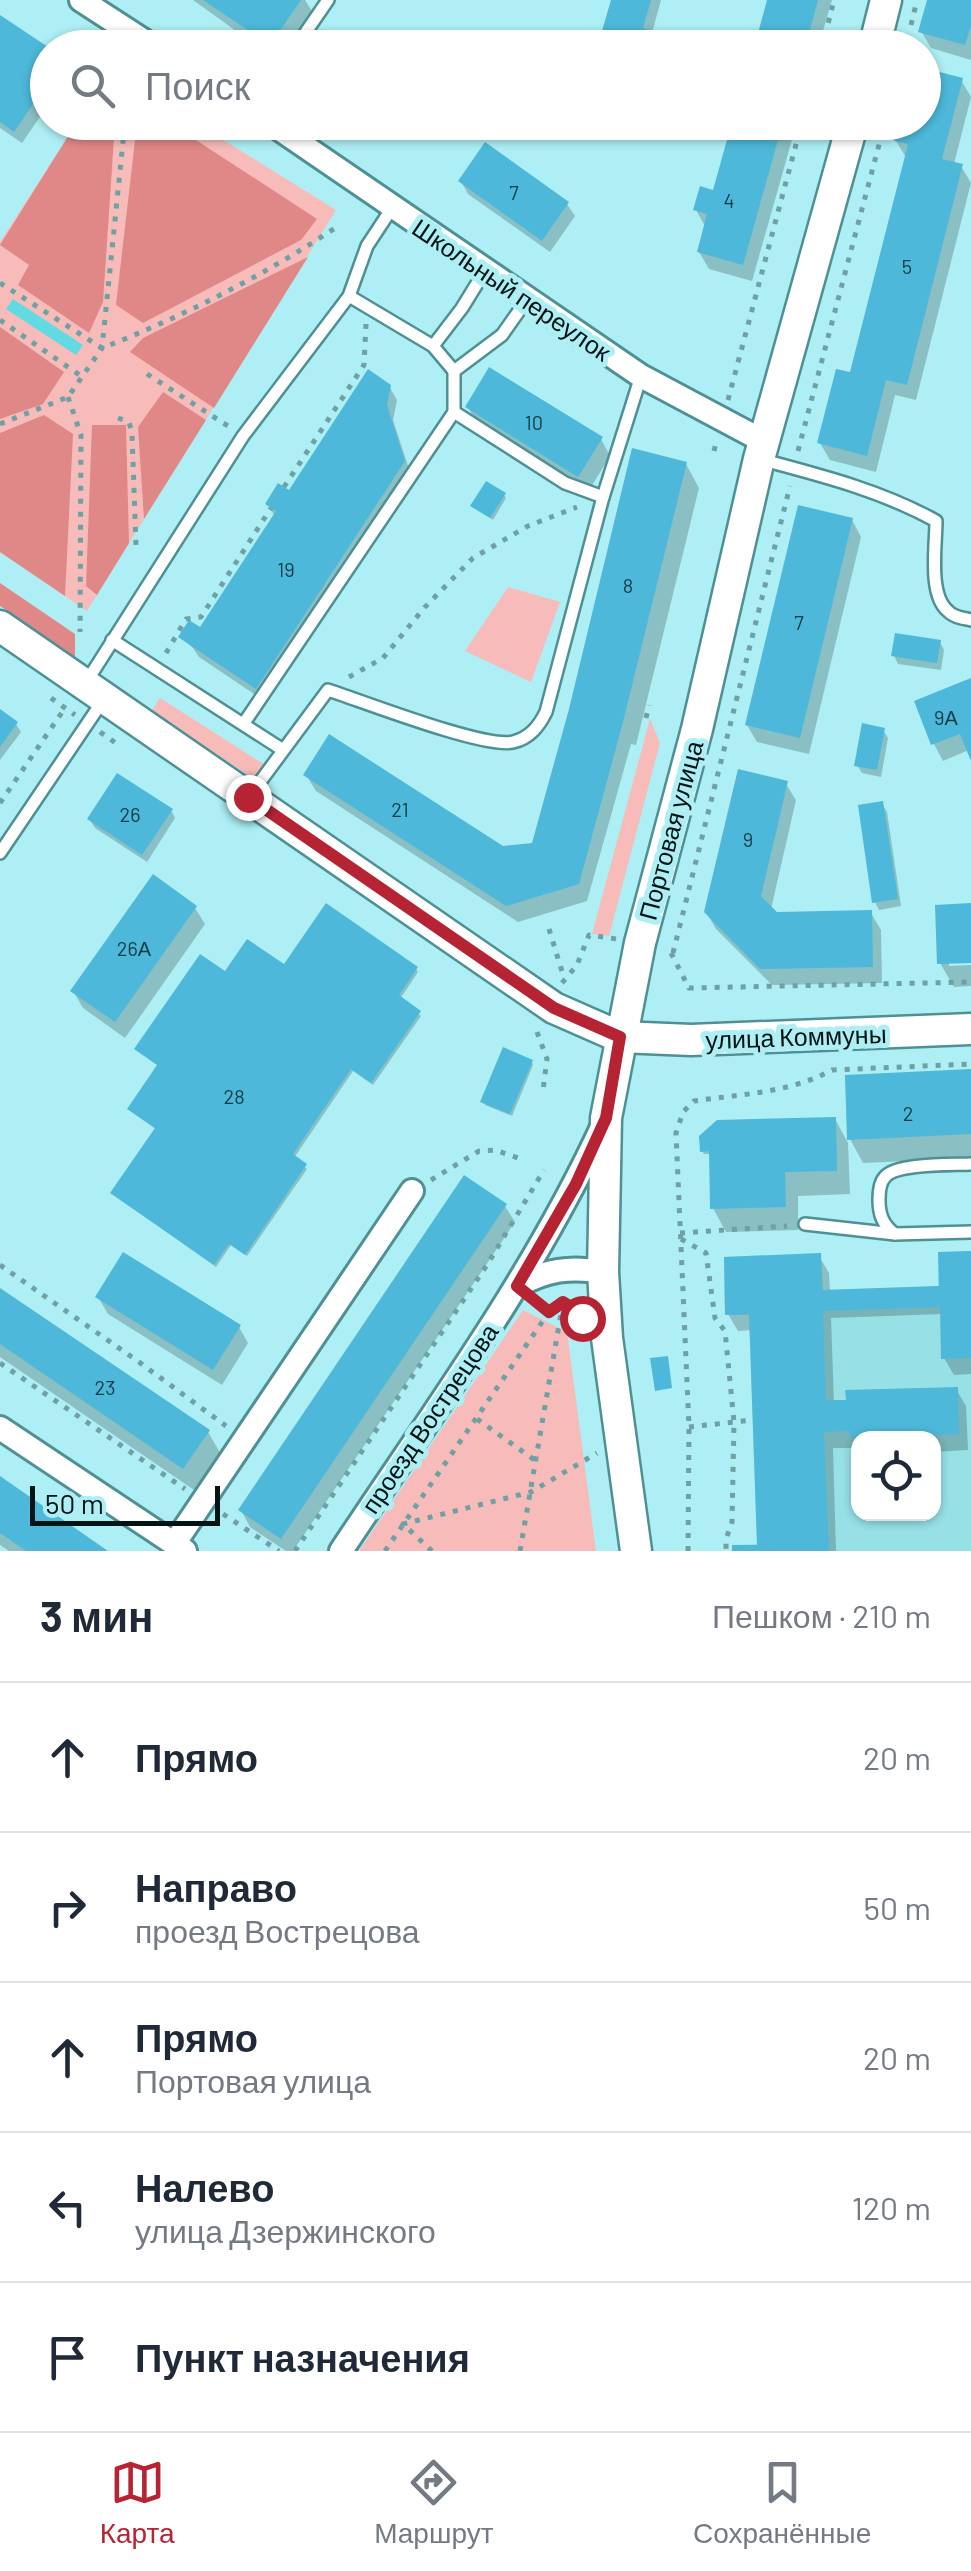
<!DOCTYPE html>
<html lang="ru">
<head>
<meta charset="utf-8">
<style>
  body { margin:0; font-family:Barlow,sans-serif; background:#f2f2f3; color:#1f2937 }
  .controls { position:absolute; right:30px; bottom:30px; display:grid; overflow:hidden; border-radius:20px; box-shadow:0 2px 8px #0004 }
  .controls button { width:90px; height:90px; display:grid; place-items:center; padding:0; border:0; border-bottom:2px solid #e0e1e3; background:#fff; color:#1f2937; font:50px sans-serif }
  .scale { position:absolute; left:30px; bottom:25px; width:190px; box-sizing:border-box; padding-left:10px; border:5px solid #001415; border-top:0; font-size:28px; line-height:35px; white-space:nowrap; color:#001415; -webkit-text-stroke:8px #adeff4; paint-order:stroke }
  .stop { position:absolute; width:30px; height:30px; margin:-22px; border:8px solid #b62434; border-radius:50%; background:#fff }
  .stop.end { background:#b62434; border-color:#fff; box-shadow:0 2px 10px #0008 }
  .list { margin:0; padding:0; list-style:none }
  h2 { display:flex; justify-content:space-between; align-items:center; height:130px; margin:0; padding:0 40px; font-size:42px }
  h2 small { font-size:32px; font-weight:400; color:#747a83 }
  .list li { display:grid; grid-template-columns:65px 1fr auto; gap:30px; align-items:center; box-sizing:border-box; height:150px; padding:0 40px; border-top:2px solid #e0e1e3 }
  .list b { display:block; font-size:38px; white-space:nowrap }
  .list p { margin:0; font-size:32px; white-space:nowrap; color:#747a83 }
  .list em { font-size:32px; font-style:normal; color:#747a83 }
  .icon { flex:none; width:55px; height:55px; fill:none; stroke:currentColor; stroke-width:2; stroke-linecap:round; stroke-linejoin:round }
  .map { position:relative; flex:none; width:971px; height:1551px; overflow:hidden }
  .search { position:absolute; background:#fff; box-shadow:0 2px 8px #0004; left:30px; right:30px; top:30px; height:110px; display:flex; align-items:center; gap:25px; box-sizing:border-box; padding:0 35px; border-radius:55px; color:#747a83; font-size:38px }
  .sheet { height:880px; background:#fff }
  nav { display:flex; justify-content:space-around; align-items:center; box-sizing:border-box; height:140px; border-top:2px solid #e0e1e3; background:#fff; font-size:28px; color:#747a83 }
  nav a { display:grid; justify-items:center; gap:5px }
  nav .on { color:#b62434 }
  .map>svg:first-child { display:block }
  .built { fill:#96e0e6; fill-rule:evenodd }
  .green { fill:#f7bcb9 }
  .forest { fill:#e08887 }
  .water { fill:#62dae2 }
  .shadow { fill:#0003 }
  .building { fill:#4db8d9 }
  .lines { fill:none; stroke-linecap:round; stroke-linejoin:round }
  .lane-casing { stroke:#4f9094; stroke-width:16 }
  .street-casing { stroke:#4f9094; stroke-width:28 }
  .secondary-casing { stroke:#4f9094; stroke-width:35 }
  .path { stroke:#6fa0a4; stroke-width:5; stroke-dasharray:5 8; stroke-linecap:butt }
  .lane { stroke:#fff; stroke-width:11 }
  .street { stroke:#fff; stroke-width:22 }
  .secondary { stroke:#fff; stroke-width:30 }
  .route { stroke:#b62434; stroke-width:12 }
  .labels { text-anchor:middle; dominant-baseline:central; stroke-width:10; stroke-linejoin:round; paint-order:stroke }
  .number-label { font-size:20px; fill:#133d46 }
  .street-label { font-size:25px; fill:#001415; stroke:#adeff4 }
</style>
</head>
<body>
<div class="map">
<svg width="971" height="1551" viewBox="0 0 971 1551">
  <rect width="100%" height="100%" fill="#adeff4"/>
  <path class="built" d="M971,1251V1551H732V1545L757,1544L749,1315H725L724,1257L821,1253L823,1290L938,1286V1252ZM858,1439H934V1514H858Z"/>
  <g class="green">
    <polygon points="77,123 196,123 336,210 87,611 0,552 0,242"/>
    <polygon points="508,587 560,602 531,682 465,651"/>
    <polygon points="160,698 265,765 256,780 151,712"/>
    <polygon points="650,719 660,743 609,936 592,934"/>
    <polygon points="523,1310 567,1332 596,1551 359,1551"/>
  </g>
  <g class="forest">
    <polygon points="77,122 115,123 103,302 89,333 18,285 29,265 0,245"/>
    <polygon points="137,123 170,123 317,219 301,240 143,323 116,305"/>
    <polygon points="308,257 214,408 130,352 143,338"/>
    <polygon points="0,327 64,372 43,404 0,419"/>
    <polygon points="163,392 206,420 144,519 138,427"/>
    <polygon points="44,415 73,434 65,596 0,552 0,433"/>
    <polygon points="92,425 126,425 129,543 97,595 86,586"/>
    <polygon points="0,583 75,634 75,657 0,606"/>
  </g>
  <polygon class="water" points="13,299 83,345 76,355 6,309"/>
  <g class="shadow">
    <polygon points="193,0 305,0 313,13 289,48 260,48"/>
    <polygon points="613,0 661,0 652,33 660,36 667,48 599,48"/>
    <polygon points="770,0 832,0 818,48 756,48"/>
    <polygon points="930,0 971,0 971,60 931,48 921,31"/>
    <polygon points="0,18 48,50 48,105 22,143 0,128"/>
    <polygon points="924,71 961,80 971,97 954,164 961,166 971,183 916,400 895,395 876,472 830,460 820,443 852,375 907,159 896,141 924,122"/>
    <polygon points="735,122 797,122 752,281 709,269 699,252 706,228 696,210 715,193"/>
    <polygon points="461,181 567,204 575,216 550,252 468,194"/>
    <polygon points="389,386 397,400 393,420 411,475 263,700 199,657 193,648 181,637 201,630 275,517 268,504 289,493"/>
    <polygon points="468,407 601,439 610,456 588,492 477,424"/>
    <polygon points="686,464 699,488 636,745 631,744 587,901 518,922 316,791 306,775 502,849 534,845"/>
    <polygon points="504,495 506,498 493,520 473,506"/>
    <polygon points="852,520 861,537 809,754 757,742 747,725"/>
    <polygon points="940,642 944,650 941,670 898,664 894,656"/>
    <polygon points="971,680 971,755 969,750 943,761 934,744 917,702"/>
    <polygon points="0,712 16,724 21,732 0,760"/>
    <polygon points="883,730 888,738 881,777 862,773 857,765"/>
    <polygon points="786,784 796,800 771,909 776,914 871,913 881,930 882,983 772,985 716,929 706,912"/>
    <polygon points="882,804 887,812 901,906 879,910 875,902"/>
    <polygon points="171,810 175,818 147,862 95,828 90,820"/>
    <polygon points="971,906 971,960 949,961 949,966 971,965 971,986 954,987 940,963"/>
    <polygon points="195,908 205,924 125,1038 83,1008 73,991"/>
    <polygon points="285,968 416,969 418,972 400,999 421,1016 373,1085 353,1071 294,1158 307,1169 247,1256 231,1245 216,1267 113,1194 157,1130 132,1112 226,974"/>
    <polygon points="532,1062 533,1065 512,1116 485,1105 483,1101"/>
    <polygon points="971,1072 971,1158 863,1163 850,1139"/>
    <polygon points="835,1119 848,1143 850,1194 798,1196 798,1230 726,1232 713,1208 711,1154 704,1154 702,1151"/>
    <polygon points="505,1206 515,1222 293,1551 286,1551 250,1527 241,1510"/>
    <polygon points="971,1254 971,1374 954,1375 944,1358 942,1314 831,1318 834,1403 956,1389 966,1406 968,1450 934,1452 934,1439 858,1439 858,1448 833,1448 836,1551 734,1551 734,1548 759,1547 752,1330 738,1331 728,1314 819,1256 829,1273 830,1292 941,1288"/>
    <polygon points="0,1291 208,1432 222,1456 197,1492 0,1357"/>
    <polygon points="98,1297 239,1327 248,1343 222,1385 108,1314"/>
    <polygon points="0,1479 104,1551 9,1551 0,1545"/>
  </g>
  <g class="building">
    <polygon points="203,0 301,0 270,45"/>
    <polygon points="611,0 651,0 643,28 662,34 658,48 597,48"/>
    <polygon points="767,0 818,0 805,48 754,48"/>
    <polygon points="927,0 971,0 971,26 965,45 918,32"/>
    <polygon points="0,15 48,47 48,82 14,132 0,122"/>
    <polygon points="924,68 963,78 942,159 963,164 907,385 886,380 867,456 817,443 836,369 850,372 908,144 894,141 898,122 924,122"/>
    <polygon points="732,122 783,122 743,265 697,252 707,214 693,210 700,186 713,190"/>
    <polygon points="485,142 569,202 542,241 458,181"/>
    <polygon points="489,367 603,437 578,477 465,407"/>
    <polygon points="368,369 391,385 387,405 405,461 256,689 178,637 189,620 200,627 276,511 265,504 278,483 289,490"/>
    <polygon points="632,448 687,462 623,722 579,884 506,906 303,775 329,734 503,846 532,843 569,709"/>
    <polygon points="486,481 506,493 490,518 470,506"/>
    <polygon points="798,505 853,518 800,738 745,725"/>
    <polygon points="895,633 941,640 937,663 891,656"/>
    <polygon points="971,678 971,761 960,734 931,745 914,701"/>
    <polygon points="0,709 18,722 0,747"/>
    <polygon points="862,723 885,728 877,770 854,766"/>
    <polygon points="738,769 788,781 761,896 777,912 872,910 873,967 760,969 704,912"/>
    <polygon points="117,773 173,809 142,855 87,819"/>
    <polygon points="883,801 898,899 872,903 858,805"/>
    <polygon points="153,874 197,906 115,1022 70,991"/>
    <polygon points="326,903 418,967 399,995 421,1011 371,1083 351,1069 293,1154 307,1164 245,1255 229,1244 214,1265 110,1193 155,1128 127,1109 157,1065 134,1049 200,954 225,971 247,939 284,964"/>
    <polygon points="971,903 971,963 937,964 935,905"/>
    <polygon points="503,1047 533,1060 510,1114 480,1102"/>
    <polygon points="971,1069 971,1134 847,1140 845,1075"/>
    <polygon points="836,1117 837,1171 785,1172 786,1207 710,1209 709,1151 700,1152 699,1136 717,1120"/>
    <polygon points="464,1175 507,1204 281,1539 238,1510"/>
    <polygon points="971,1251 971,1358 941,1359 940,1307 823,1311 826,1400 846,1400 845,1390 958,1387 959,1434 850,1438 849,1431 824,1432 829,1551 732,1551 732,1545 757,1545 749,1314 725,1315 724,1257 821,1253 822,1290 939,1286 938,1252"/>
    <polygon points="123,1252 241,1325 213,1370 95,1297"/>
    <polygon points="0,1288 210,1430 183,1469 0,1344"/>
    <polygon points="668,1356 672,1388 655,1391 650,1358"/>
    <polygon points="0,1476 108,1551 26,1551 0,1533"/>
  </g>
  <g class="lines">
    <defs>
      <g id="lane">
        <polyline points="295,48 328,0"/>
        <polyline points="349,296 433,346 454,371"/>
        <polyline points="433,346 462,308 486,269"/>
        <polyline points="454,412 565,483 603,497"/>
        <path d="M763,460C823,476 882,491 936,521C936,545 928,595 948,611C953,617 963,618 971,620"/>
        <polyline points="112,640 283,750"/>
        <polyline points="87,681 243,436 349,296 367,246 392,208"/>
        <polyline points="244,723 454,412 454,371 502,335 528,298"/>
        <path d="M251,794L328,690C362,701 485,749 513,742C530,738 539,726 546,712L603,497L641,376"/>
        <polyline points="0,853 104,699"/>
        <polyline points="805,1224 895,1234 971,1232"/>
        <path d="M895,1234C883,1225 879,1215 879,1200C879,1193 880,1182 885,1177C896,1163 952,1165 971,1164"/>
      </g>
      <g id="street">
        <polyline points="81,0 155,48"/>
        <polyline points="269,122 641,376 763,441"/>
        <path d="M517,1286C546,1270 570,1266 603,1272"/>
        <polyline points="0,1428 185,1551"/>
        <polyline points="174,1544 412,1191"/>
        <path d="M341,1551C433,1412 533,1277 603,1125"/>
      </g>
      <g id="secondary">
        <polyline points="874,48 886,0"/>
        <polyline points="0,626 554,1008 620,1037 691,1040 971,1029"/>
        <polyline points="636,1551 607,1338 603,1272 606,1118 640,943 697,729 759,459 853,122"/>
      </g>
    </defs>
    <use href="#lane" class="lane-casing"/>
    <use href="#street" class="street-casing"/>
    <use href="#secondary" class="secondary-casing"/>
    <g class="path">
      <polyline points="911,25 917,0"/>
      <polyline points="822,48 834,0"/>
      <path d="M0,283L102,348C182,317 267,274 338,226"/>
      <polyline points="0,320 81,376"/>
      <polyline points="147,374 228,426"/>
      <polyline points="68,397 81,435 80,632"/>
      <polyline points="728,400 802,122"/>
      <polyline points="118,418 129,422 132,433 136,546"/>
      <polyline points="0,424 68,397 102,348 125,122"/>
      <polyline points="714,451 717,439"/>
      <polyline points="798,451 885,122"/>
      <polyline points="284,487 364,365 366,324"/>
      <polyline points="166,653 186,619 201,617 271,508"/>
      <polyline points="349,677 383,658 425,607 473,558 528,526 577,507"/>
      <polyline points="51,698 75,715"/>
      <polyline points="646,718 649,705"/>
      <polyline points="100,732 120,746"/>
      <polyline points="0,803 65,708"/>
      <polyline points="549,929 564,978"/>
      <polyline points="671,953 689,988 971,982"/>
      <polyline points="673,953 790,486"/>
      <polyline points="562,983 577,965 589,935 617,939"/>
      <polyline points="537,1032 547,1059 543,1090"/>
      <polyline points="431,1180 479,1151 495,1150 518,1158"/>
      <polyline points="680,1233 787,1226"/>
      <polyline points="681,1239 706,1253 715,1318 725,1331 734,1422 732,1522 726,1539 726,1551"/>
      <polyline points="0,1265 139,1362 226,1426"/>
      <polyline points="537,1302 549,1312 563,1302 576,1311"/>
      <polyline points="0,1363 185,1489"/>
      <polyline points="477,1419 536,1461"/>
      <polyline points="689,1427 753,1420"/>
      <polyline points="223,1514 279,1551"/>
      <polyline points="295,1551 487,1265 544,1170"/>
      <polyline points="385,1551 549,1312"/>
      <polyline points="432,1551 403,1524 531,1492 597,1453"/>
      <polyline points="520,1551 563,1302"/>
      <path d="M688,1551L689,1427L676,1133L683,1112L694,1101C741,1094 790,1093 832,1070L971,1064"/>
    </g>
    <use href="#lane" class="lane"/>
    <use href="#street" class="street"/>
    <use href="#secondary" class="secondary"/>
  </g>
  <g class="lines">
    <polyline class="route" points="248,797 554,1008 620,1037 606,1118 576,1184 517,1286 549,1312 563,1302 574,1309 582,1318"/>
  </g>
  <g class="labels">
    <g class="number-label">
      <text x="514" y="192">7</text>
      <text x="729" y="200">4</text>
      <text x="907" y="266">5</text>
      <text x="534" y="422">10</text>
      <text x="286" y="569">19</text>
      <text x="628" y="585">8</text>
      <text x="799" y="622">7</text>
      <text x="946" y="717">9А</text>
      <text x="400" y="809">21</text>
      <text x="130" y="814">26</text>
      <text x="748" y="839">9</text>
      <text x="134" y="948">26А</text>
      <text x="234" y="1096">28</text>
      <text x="908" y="1113">2</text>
      <text x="105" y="1387">23</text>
    </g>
    <g class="street-label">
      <text transform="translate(512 289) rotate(34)">Школьный переулок</text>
      <text transform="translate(670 830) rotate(-75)">Портовая улица</text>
      <text transform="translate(796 1036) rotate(-2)">улица Коммуны</text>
      <text transform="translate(429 1418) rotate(-56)">проезд Вострецова</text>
    </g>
  </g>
</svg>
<div class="controls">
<button><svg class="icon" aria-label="locate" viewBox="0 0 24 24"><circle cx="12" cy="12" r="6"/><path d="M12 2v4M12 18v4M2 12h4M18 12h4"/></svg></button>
</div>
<div class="scale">50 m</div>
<div class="stop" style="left:582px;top:1318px"></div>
<div class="stop end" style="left:248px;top:797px"></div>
<div class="search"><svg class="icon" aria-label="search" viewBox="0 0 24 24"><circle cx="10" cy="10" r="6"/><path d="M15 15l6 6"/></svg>Поиск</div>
</div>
<section class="sheet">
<h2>3 мин<small>Пешком · 210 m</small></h2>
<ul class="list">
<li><svg class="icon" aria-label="ahead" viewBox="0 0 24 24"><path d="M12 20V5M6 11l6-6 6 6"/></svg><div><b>Прямо</b></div><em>20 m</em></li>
<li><svg class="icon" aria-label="right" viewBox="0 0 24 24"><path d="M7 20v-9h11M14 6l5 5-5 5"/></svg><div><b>Направо</b><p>проезд Вострецова</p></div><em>50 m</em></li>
<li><svg class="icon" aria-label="ahead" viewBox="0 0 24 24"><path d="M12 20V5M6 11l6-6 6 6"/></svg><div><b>Прямо</b><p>Портовая улица</p></div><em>20 m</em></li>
<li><svg class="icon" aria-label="left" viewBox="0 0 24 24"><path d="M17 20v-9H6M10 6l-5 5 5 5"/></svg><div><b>Налево</b><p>улица Дзержинского</p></div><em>120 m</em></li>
<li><svg class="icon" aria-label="arrive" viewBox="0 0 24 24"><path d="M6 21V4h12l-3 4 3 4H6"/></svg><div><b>Пункт назначения</b></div></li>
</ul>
</section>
<nav>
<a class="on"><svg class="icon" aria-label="map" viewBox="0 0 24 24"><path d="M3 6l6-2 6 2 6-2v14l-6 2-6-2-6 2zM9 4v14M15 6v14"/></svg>Карта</a>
<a><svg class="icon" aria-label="directions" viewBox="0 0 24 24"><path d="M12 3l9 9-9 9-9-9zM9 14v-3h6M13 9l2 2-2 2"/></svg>Маршрут</a>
<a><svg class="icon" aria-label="saved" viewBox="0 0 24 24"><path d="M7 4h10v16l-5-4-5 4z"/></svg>Сохранённые</a>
</nav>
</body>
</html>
